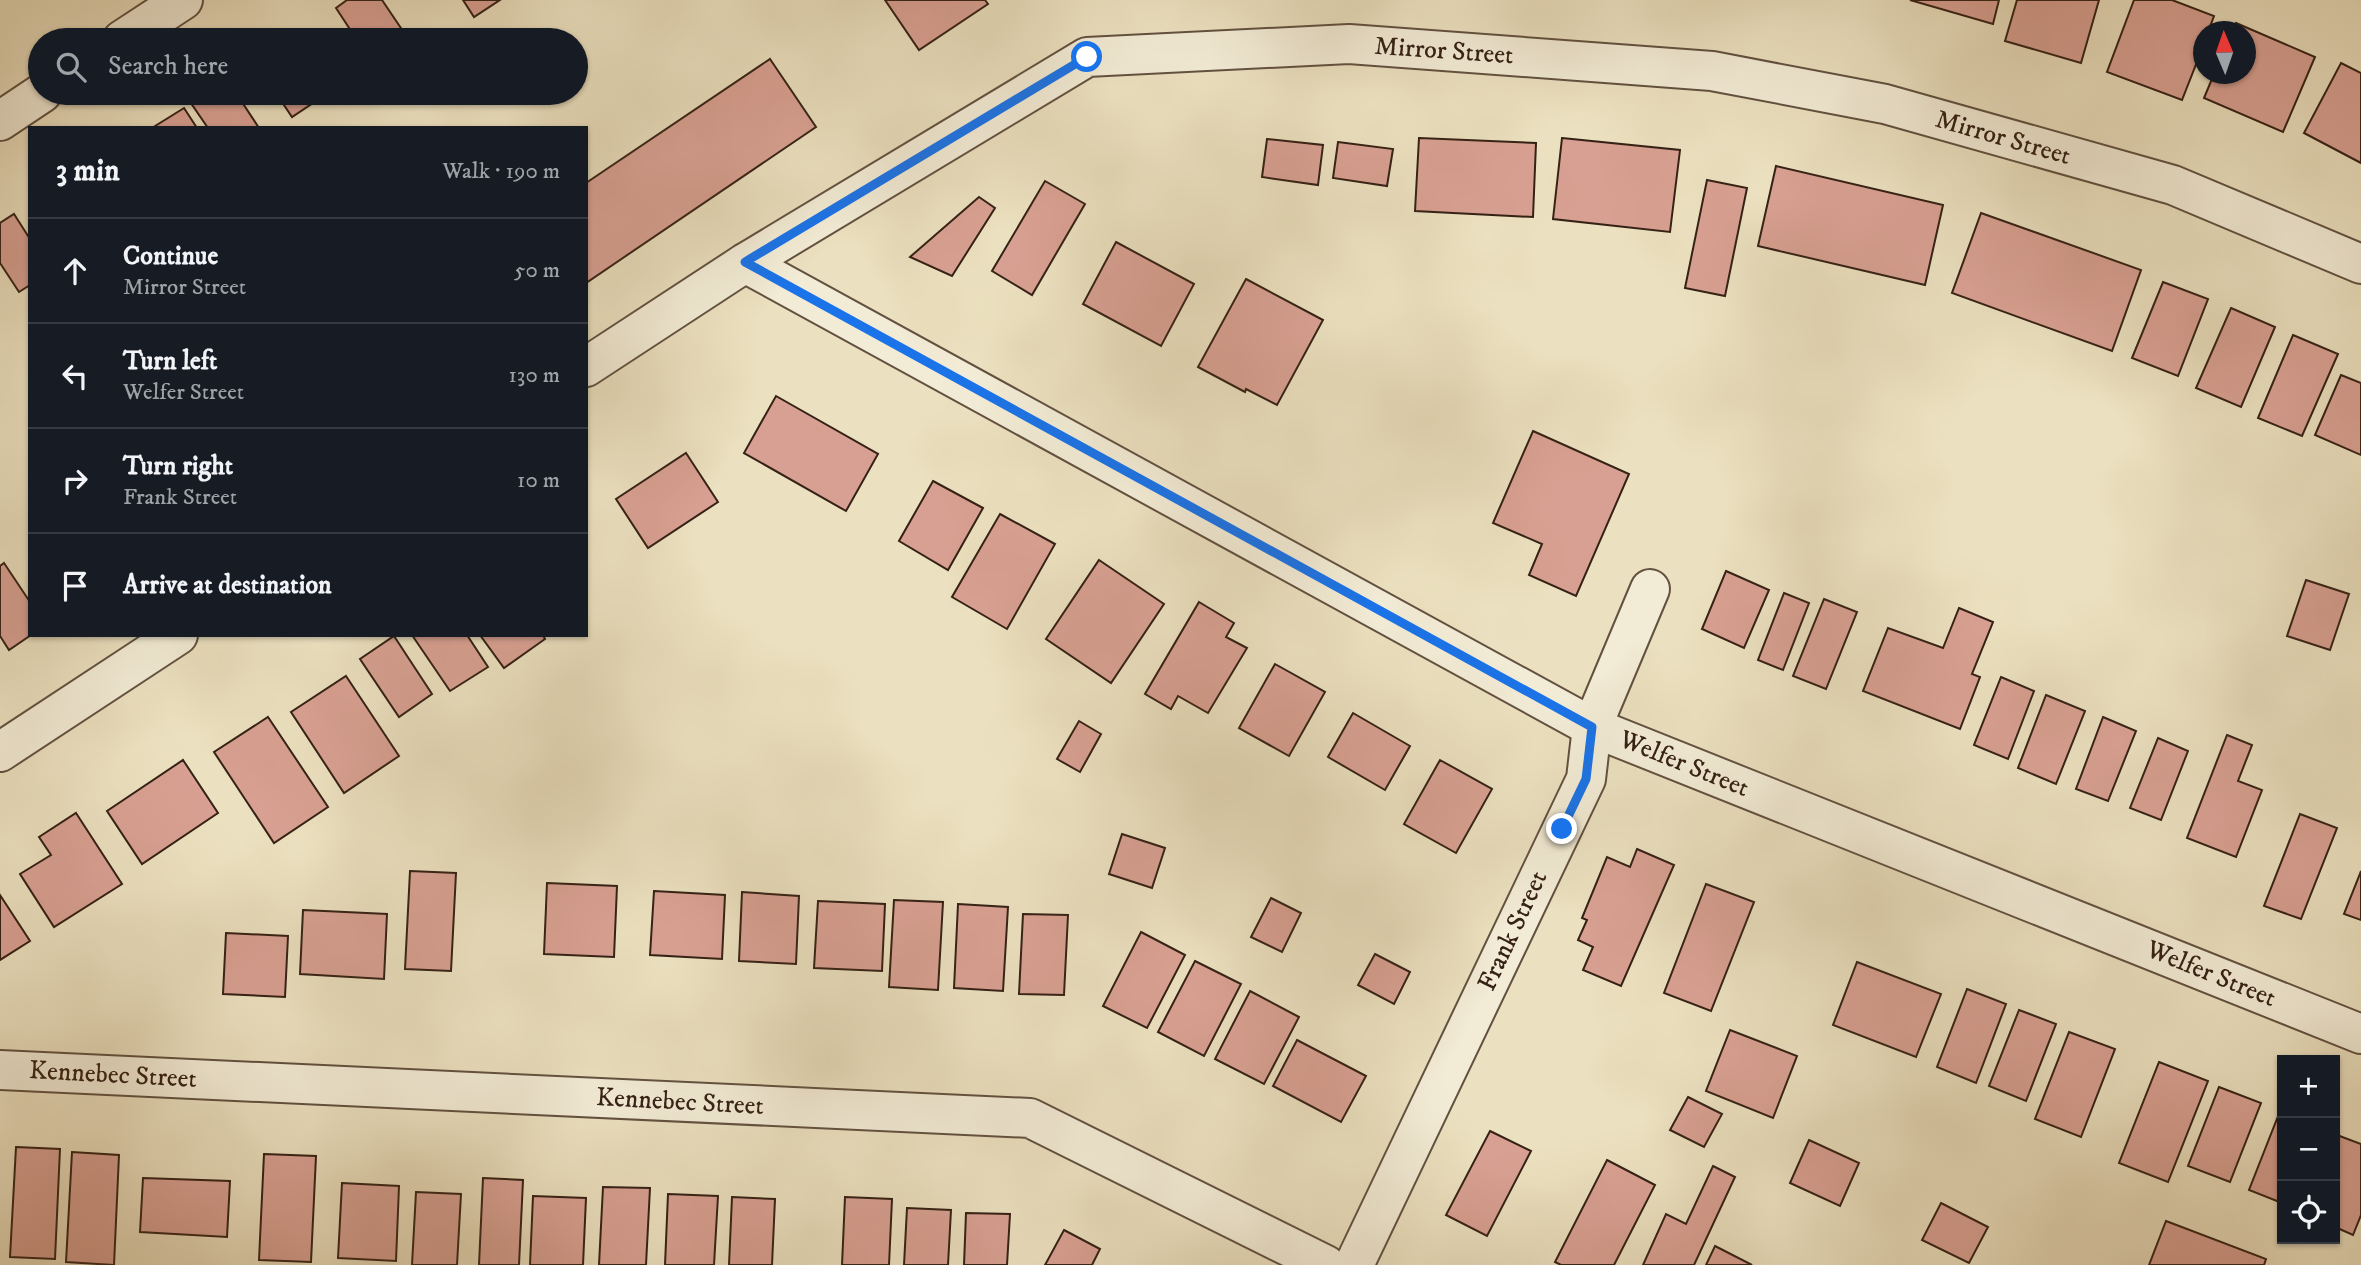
<!DOCTYPE html>
<html lang="en">
<head>
<meta charset="utf-8">
<style>
  body { margin:0; font-family:"IM FELL DW Pica",serif; background:#20242c; color:#f1f3f6 }
  .controls { position:absolute; right:21px; bottom:21px; display:grid; overflow:hidden; border-radius:0px; box-shadow:0 2px 5px #0004 }
  .controls button { width:63px; height:63px; display:grid; place-items:center; padding:0; border:0; border-bottom:2px solid #363941; background:#171b24; color:#f1f3f6; font:35px sans-serif }
  .compass { position:absolute; left:2193px; top:21px; width:63px; height:63px; border-radius:50%; background:#171b24; box-shadow:0 2px 5px #0004; rotate:358deg }
  .stop { position:absolute; width:21px; height:21px; margin:-16px; border:5px solid #1a73e8; border-radius:50%; background:#fff }
  .stop.end { background:#1a73e8; border-color:#fff; box-shadow:0 2px 7px #0008 }
  .list { margin:0; padding:0; list-style:none }
  h2 { display:flex; justify-content:space-between; align-items:center; height:91px; margin:0; padding:0 28px; font-size:30px }
  h2 small { font-size:23px; font-weight:400; color:#9ea1a6 }
  .list li { display:grid; grid-template-columns:46px 1fr auto; gap:21px; align-items:center; box-sizing:border-box; height:105px; padding:0 28px; border-top:2px solid #363941 }
  .list b { display:block; font-size:26px; white-space:nowrap }
  .list p { margin:0; font-size:23px; white-space:nowrap; color:#9ea1a6 }
  .list em { font-size:23px; font-style:normal; color:#9ea1a6 }
  .icon { flex:none; width:38px; height:38px; fill:none; stroke:currentColor; stroke-width:2; stroke-linecap:round; stroke-linejoin:round }
  .map { position:relative; flex:none; width:2361px; height:1265px; overflow:hidden }
  .search { position:absolute; background:#171b24; box-shadow:0 2px 5px #0004; left:28px; top:28px; width:560px; height:77px; display:flex; align-items:center; gap:18px; box-sizing:border-box; padding:0 24px; border-radius:38px; color:#9ea1a6; font-size:26px }
  .panel { position:absolute; background:#171b24; box-shadow:0 2px 5px #0004; left:28px; top:126px; width:560px; height:511px; border-radius:0px }
  .map>svg:first-child { display:block }
  .building { fill:#d8a092; stroke:#352115; stroke-width:2 }
  .lines { fill:none; stroke-linecap:round; stroke-linejoin:round }
  .minor-casing { stroke:#625140; stroke-width:42 }
  .minor { stroke:#f2ebd5; stroke-width:38 }
  .route { stroke:#1a73e8; stroke-width:9 }
  .labels { text-anchor:middle; dominant-baseline:central; stroke-width:5; stroke-linejoin:round; paint-order:stroke }
  .street-label { font-size:26px; fill:#352115; stroke:#f2ebd5 }
</style>
</head>
<body>
<div class="map">
<svg width="2361" height="1265" viewBox="0 0 2361 1265">
  <rect width="100%" height="100%" fill="#ebe0bf"/>
  <filter id="stains"><feTurbulence type="fractalNoise" baseFrequency=".00286" numOctaves="4"/><feColorMatrix values="0 0 0 0 .2 0 0 0 0 .09 0 0 0 0 .02 0 0 0 .5 -.17"/></filter>
  <radialGradient id="worn" r=".72"><stop offset=".6" stop-color="#630" stop-opacity="0"/><stop offset="1" stop-color="#630" stop-opacity=".3"/></radialGradient>
  <g class="building">
    <polygon points="347,0 382,0 409,40 357,40 336,8"/>
    <polygon points="463,0 500,0 474,17"/>
    <polygon points="885,0 985,0 988,4 919,50"/>
    <polygon points="1910,0 1999,0 1993,24"/>
    <polygon points="2017,0 2099,0 2081,63 2005,41"/>
    <polygon points="2134,0 2172,0 2214,16 2208,32 2204,32 2204,44 2182,100 2107,72"/>
    <polygon points="2236,23 2315,57 2283,132 2204,98 2214,74 2246,74 2246,32 2232,32"/>
    <polygon points="770,59 816,127 586,283 586,183"/>
    <polygon points="2341,63 2361,73 2361,163 2304,133"/>
    <polygon points="184,93 236,93 259,128 208,128"/>
    <polygon points="276,93 328,93 292,117"/>
    <polygon points="184,108 197,128 152,128"/>
    <polygon points="1419,138 1536,143 1533,217 1415,211"/>
    <polygon points="1562,138 1680,150 1670,232 1553,219"/>
    <polygon points="1267,139 1323,145 1318,185 1262,177"/>
    <polygon points="1338,142 1393,149 1387,186 1333,178"/>
    <polygon points="1776,166 1943,205 1925,285 1758,246"/>
    <polygon points="1707,180 1747,188 1725,296 1685,288"/>
    <polygon points="1045,181 1085,204 1032,295 992,271"/>
    <polygon points="979,197 995,208 952,276 910,257"/>
    <polygon points="1981,213 2141,270 2112,351 1952,293"/>
    <polygon points="14,214 30,239 30,285 19,292 0,263 0,223"/>
    <polygon points="1116,242 1194,284 1161,346 1083,304"/>
    <polygon points="1246,279 1323,320 1277,405 1246,389 1245,392 1198,367"/>
    <polygon points="2163,282 2208,299 2178,376 2132,358"/>
    <polygon points="2231,308 2275,327 2241,407 2196,388"/>
    <polygon points="2293,335 2338,354 2302,436 2258,418"/>
    <polygon points="2341,375 2361,383 2361,455 2315,435"/>
    <polygon points="776,396 878,454 846,511 744,453"/>
    <polygon points="1533,431 1629,474 1576,596 1529,575 1542,544 1493,523"/>
    <polygon points="686,453 718,502 648,548 616,499"/>
    <polygon points="933,481 983,508 948,570 899,541"/>
    <polygon points="1000,514 1055,544 1007,629 952,597"/>
    <polygon points="1099,560 1164,604 1111,683 1046,639"/>
    <polygon points="4,563 30,602 31,635 9,650 0,636 0,566"/>
    <polygon points="1726,571 1769,590 1744,648 1702,629"/>
    <polygon points="2306,580 2349,594 2330,650 2287,636"/>
    <polygon points="1784,593 1809,603 1783,670 1758,660"/>
    <polygon points="1824,599 1857,612 1826,689 1793,676"/>
    <polygon points="1199,602 1234,623 1226,637 1247,648 1208,713 1178,696 1171,709 1145,694"/>
    <polygon points="1959,608 1993,622 1972,674 1980,677 1960,729 1863,691 1888,628 1943,648"/>
    <polygon points="412,635 467,635 488,667 450,691"/>
    <polygon points="480,635 543,635 545,639 504,668"/>
    <polygon points="394,636 432,694 399,717 360,659"/>
    <polygon points="1275,664 1325,692 1289,756 1239,728"/>
    <polygon points="346,676 399,756 344,793 291,712"/>
    <polygon points="2001,677 2034,691 2008,759 1974,745"/>
    <polygon points="2046,695 2085,711 2056,784 2018,768"/>
    <polygon points="1353,713 1410,746 1385,790 1328,757"/>
    <polygon points="268,717 328,807 274,843 214,752"/>
    <polygon points="2103,717 2136,731 2108,801 2076,789"/>
    <polygon points="1079,721 1101,734 1080,772 1057,759"/>
    <polygon points="2227,735 2252,745 2238,781 2262,790 2236,857 2187,838"/>
    <polygon points="2158,738 2188,751 2161,820 2130,808"/>
    <polygon points="183,760 218,813 142,864 107,811"/>
    <polygon points="1440,760 1492,789 1456,853 1404,824"/>
    <polygon points="76,813 122,884 54,927 20,874 51,855 39,837"/>
    <polygon points="2300,814 2337,828 2301,919 2264,906"/>
    <polygon points="1122,834 1165,848 1152,888 1109,874"/>
    <polygon points="1637,849 1674,865 1621,986 1583,970 1593,947 1578,940 1587,920 1582,918 1607,857 1630,867"/>
    <polygon points="410,871 456,873 451,971 405,969"/>
    <polygon points="2361,871 2361,920 2344,914"/>
    <polygon points="547,883 617,886 614,957 544,954"/>
    <polygon points="1706,884 1754,902 1711,1011 1664,993"/>
    <polygon points="654,891 725,895 722,959 650,955"/>
    <polygon points="742,892 799,896 796,964 739,961"/>
    <polygon points="0,895 30,941 0,960"/>
    <polygon points="1271,898 1301,913 1282,952 1251,937"/>
    <polygon points="894,900 943,902 938,990 889,987"/>
    <polygon points="818,901 885,904 882,971 814,968"/>
    <polygon points="958,904 1008,907 1003,991 954,988"/>
    <polygon points="303,910 387,914 384,979 300,974"/>
    <polygon points="1023,914 1068,915 1064,995 1019,994"/>
    <polygon points="1141,932 1185,955 1147,1028 1103,1006"/>
    <polygon points="226,933 288,936 285,997 223,994"/>
    <polygon points="1375,954 1410,972 1394,1004 1358,985"/>
    <polygon points="1195,961 1241,984 1204,1056 1158,1032"/>
    <polygon points="1857,962 1941,994 1916,1057 1833,1025"/>
    <polygon points="1967,989 2006,1004 1976,1083 1937,1067"/>
    <polygon points="1250,991 1299,1017 1264,1084 1215,1059"/>
    <polygon points="2019,1010 2056,1024 2026,1101 1989,1086"/>
    <polygon points="1730,1030 1797,1056 1773,1118 1706,1091"/>
    <polygon points="2069,1032 2115,1049 2081,1137 2035,1119"/>
    <polygon points="1297,1040 1366,1076 1341,1122 1273,1086"/>
    <polygon points="2159,1062 2208,1081 2168,1182 2119,1163"/>
    <polygon points="2219,1087 2261,1103 2230,1182 2188,1166"/>
    <polygon points="1688,1097 1722,1114 1704,1147 1670,1130"/>
    <polygon points="2282,1106 2282,1203 2249,1190"/>
    <polygon points="1490,1131 1531,1151 1487,1236 1446,1215"/>
    <polygon points="2337,1135 2361,1144 2361,1215 2353,1235 2335,1227 2335,1141"/>
    <polygon points="1809,1140 1859,1163 1840,1206 1790,1183"/>
    <polygon points="16,1147 60,1149 55,1259 10,1257"/>
    <polygon points="72,1152 119,1155 114,1265 66,1262"/>
    <polygon points="264,1154 316,1156 311,1262 259,1260"/>
    <polygon points="1607,1160 1655,1185 1614,1265 1561,1265 1555,1262"/>
    <polygon points="1713,1166 1735,1177 1694,1265 1643,1265 1666,1214 1686,1224"/>
    <polygon points="143,1178 230,1181 227,1237 140,1232"/>
    <polygon points="483,1178 523,1180 519,1265 479,1265"/>
    <polygon points="342,1183 399,1186 396,1261 338,1258"/>
    <polygon points="603,1187 650,1188 646,1265 599,1265"/>
    <polygon points="416,1192 461,1194 457,1265 412,1265"/>
    <polygon points="668,1194 718,1196 714,1265 665,1265"/>
    <polygon points="533,1196 586,1198 583,1265 530,1265"/>
    <polygon points="732,1197 775,1199 772,1265 729,1265"/>
    <polygon points="845,1197 892,1199 889,1265 842,1265"/>
    <polygon points="1941,1203 1988,1227 1969,1263 1922,1240"/>
    <polygon points="907,1208 951,1210 948,1265 904,1265"/>
    <polygon points="966,1213 1010,1214 1007,1265 964,1265"/>
    <polygon points="2166,1221 2266,1259 2264,1265 2149,1265"/>
    <polygon points="1064,1230 1100,1249 1092,1265 1045,1265"/>
    <polygon points="1715,1246 1752,1265 1706,1265"/>
  </g>
  <g class="lines">
    <defs>
      <g id="minor">
        <polyline points="122,40 183,0"/>
        <polyline points="0,121 42,93"/>
        <polyline points="745,263 1592,727 2361,1034"/>
        <polyline points="586,367 745,263 1087,57 1349,44 1712,71 1885,104 2173,185 2361,264"/>
        <polyline points="0,752 178,635"/>
        <polyline points="0,1070 1030,1118 1326,1265"/>
        <polyline points="1354,1265 1586,779 1592,727 1650,589"/>
      </g>
    </defs>
    <use href="#minor" class="minor-casing"/>
    <use href="#minor" class="minor"/>
  </g>
  <g class="lines">
    <polyline class="route" points="1087,57 745,262 1592,727 1586,779 1562,829"/>
  </g>
  <g class="labels">
    <g class="street-label">
      <text transform="translate(1444 51) rotate(4)">Mirror Street</text>
      <text transform="translate(2003 138) rotate(16)">Mirror Street</text>
      <text transform="translate(1684 764) rotate(22)">Welfer Street</text>
      <text transform="translate(1513 931) rotate(-65)">Frank Street</text>
      <text transform="translate(2211 974) rotate(22)">Welfer Street</text>
      <text transform="translate(113 1075) rotate(3)">Kennebec Street</text>
      <text transform="translate(680 1102) rotate(3)">Kennebec Street</text>
    </g>
  </g>
  <rect width="100%" height="100%" filter="url(#stains)"/>
  <rect width="100%" height="100%" fill="url(#worn)"/>
</svg>
<div class="controls">
<button>+</button>
<button>−</button>
<button><svg class="icon" aria-label="locate" viewBox="0 0 24 24"><circle cx="12" cy="12" r="6"/><path d="M12 2v4M12 18v4M2 12h4M18 12h4"/></svg></button>
</div>
<svg class="compass" viewBox="-18 -18 36 36"><path d="M0-13l5 13h-10z" fill="#e53935"/><path d="M0 13l5-13h-10z" fill="#9ea1a6"/></svg>
<div class="stop" style="left:1087px;top:57px"></div>
<div class="stop end" style="left:1562px;top:829px"></div>
<div class="search"><svg class="icon" aria-label="search" viewBox="0 0 24 24"><circle cx="10" cy="10" r="6"/><path d="M15 15l6 6"/></svg>Search here</div>
<section class="panel">
<h2>3 min<small>Walk · 190 m</small></h2>
<ul class="list">
<li><svg class="icon" aria-label="ahead" viewBox="0 0 24 24"><path d="M12 20V5M6 11l6-6 6 6"/></svg><div><b>Continue</b><p>Mirror Street</p></div><em>50 m</em></li>
<li><svg class="icon" aria-label="left" viewBox="0 0 24 24"><path d="M17 20v-9H6M10 6l-5 5 5 5"/></svg><div><b>Turn left</b><p>Welfer Street</p></div><em>130 m</em></li>
<li><svg class="icon" aria-label="right" viewBox="0 0 24 24"><path d="M7 20v-9h11M14 6l5 5-5 5"/></svg><div><b>Turn right</b><p>Frank Street</p></div><em>10 m</em></li>
<li><svg class="icon" aria-label="arrive" viewBox="0 0 24 24"><path d="M6 21V4h12l-3 4 3 4H6"/></svg><div><b>Arrive at destination</b></div></li>
</ul>
</section>
</div>
</body>
</html>
